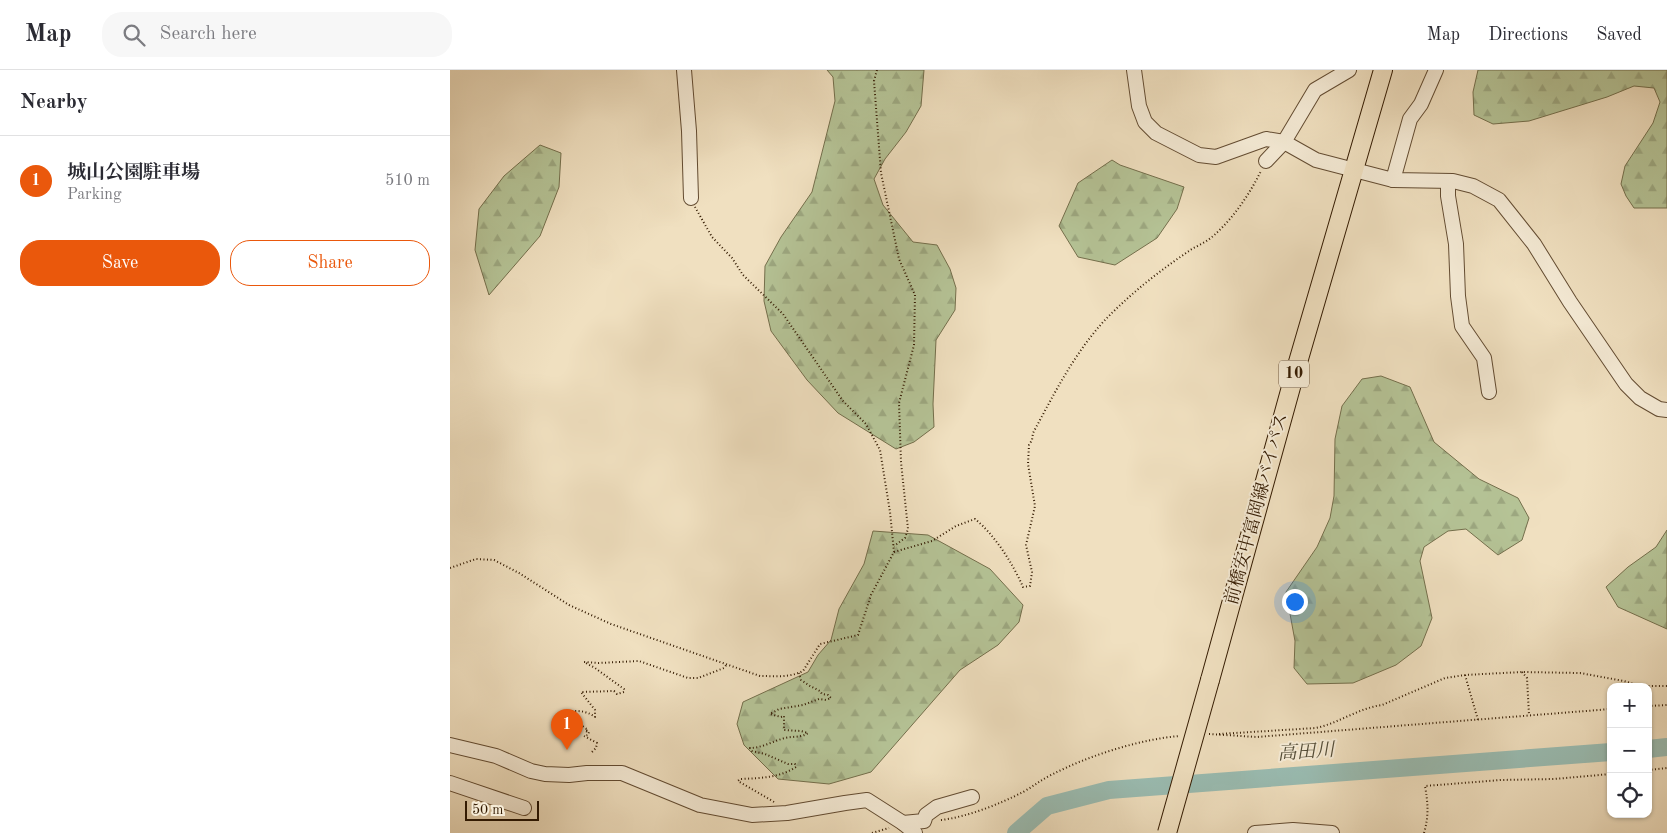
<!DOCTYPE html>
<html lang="en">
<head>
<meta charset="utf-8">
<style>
  body { margin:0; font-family:"Old Standard TT","Noto Serif JP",serif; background:#f7f7f7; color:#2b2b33 }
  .controls { position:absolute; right:15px; bottom:15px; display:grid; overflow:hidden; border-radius:10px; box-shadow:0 1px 4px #0004 }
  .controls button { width:45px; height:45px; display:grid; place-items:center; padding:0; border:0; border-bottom:1px solid #e1e1e2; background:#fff; color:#2b2b33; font:25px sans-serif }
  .scale { position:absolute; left:15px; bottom:12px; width:74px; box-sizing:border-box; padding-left:5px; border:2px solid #341b02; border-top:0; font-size:14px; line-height:18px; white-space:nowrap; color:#341b02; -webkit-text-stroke:4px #f5ebd6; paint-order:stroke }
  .you { position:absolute; left:844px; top:531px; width:18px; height:18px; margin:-12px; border:4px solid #fff; border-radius:50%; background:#1a73e8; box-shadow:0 0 0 8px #1a73e833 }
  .badge { display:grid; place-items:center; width:32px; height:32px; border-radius:50%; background:#ea580c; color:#fff; font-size:16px; font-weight:700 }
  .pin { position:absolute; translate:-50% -41px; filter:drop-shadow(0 1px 2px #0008) }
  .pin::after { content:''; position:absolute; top:26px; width:18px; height:15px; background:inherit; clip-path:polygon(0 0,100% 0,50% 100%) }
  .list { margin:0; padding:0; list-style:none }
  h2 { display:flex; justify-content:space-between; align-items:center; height:65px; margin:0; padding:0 20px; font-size:21px }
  h2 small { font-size:16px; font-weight:400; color:#7c7c81 }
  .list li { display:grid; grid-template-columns:32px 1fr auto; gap:15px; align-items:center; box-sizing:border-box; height:90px; padding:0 20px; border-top:1px solid #e1e1e2 }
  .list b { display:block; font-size:19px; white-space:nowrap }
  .list p { margin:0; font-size:16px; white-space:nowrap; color:#7c7c81 }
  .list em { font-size:16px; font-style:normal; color:#7c7c81 }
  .actions { display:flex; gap:10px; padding:15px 20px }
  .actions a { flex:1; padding:11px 0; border:1px solid #ea580c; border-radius:20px; text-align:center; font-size:18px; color:#ea580c }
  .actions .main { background:#ea580c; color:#fff }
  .icon { flex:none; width:28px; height:28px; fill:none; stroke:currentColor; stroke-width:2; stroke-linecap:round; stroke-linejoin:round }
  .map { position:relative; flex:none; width:1217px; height:763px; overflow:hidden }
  header { display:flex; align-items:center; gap:30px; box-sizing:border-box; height:70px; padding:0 25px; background:#fff; border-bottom:1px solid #e1e1e2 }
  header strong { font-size:24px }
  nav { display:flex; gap:28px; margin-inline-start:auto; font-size:18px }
  .search { width:350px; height:45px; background:#f7f7f7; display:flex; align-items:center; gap:12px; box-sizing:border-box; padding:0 18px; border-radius:20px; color:#7c7c81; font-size:19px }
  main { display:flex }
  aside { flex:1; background:#fff }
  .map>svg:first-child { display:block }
  .forest { fill:url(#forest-firs); stroke:#746f4c }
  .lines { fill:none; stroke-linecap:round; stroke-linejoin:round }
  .river { stroke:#9abdb3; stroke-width:18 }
  .minor-casing { stroke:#634c32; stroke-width:16 }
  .major-casing { stroke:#341b02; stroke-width:20 }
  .path { stroke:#341b02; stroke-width:2; stroke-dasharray:1 2.5; stroke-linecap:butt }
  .minor { stroke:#f5ebd6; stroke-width:14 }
  .major { stroke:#f0e0c0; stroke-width:18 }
  .major-bridge-casing { stroke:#341b02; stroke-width:20; stroke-linecap:butt }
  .major-bridge { stroke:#f0e0c0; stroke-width:18 }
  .labels { text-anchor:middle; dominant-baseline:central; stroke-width:4; stroke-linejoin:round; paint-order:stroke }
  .shield { fill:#f5ebd6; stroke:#6e5942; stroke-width:1 }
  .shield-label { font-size:16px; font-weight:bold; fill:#341b02 }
  .street-label { font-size:18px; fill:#341b02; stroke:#f5ebd6 }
  .water-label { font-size:19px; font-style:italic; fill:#534c37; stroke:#f5ebd6 }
</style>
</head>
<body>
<header>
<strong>Map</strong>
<div class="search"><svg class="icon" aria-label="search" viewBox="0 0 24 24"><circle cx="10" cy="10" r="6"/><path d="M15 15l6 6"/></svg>Search here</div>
<nav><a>Map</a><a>Directions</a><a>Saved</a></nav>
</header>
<main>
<aside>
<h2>Nearby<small></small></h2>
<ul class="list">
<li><span class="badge">1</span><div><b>城山公園駐車場</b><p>Parking</p></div><em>510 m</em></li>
</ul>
<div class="actions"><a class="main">Save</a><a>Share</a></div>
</aside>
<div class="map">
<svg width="1217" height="763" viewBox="0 0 1217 763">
  <defs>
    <pattern id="forest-firs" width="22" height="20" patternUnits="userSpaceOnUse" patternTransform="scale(1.25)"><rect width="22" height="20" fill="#b5c396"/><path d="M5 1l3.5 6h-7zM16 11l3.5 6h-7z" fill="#9ca780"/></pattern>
  </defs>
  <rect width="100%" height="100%" fill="#f0e0c0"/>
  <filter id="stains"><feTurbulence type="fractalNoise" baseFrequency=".004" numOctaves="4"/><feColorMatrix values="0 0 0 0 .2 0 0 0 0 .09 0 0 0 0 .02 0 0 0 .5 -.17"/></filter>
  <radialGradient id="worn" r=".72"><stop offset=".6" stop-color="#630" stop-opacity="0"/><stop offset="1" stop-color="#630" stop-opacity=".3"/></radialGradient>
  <g class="forest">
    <polygon points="377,0 474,0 471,36 456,62 435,89 424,109 433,135 463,172 487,175 500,199 506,218 505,240 486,270 483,334 484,357 464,372 446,379 388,343 357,310 321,261 314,231 315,196 331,167 362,122 385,31 383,7"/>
    <polygon points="1028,0 1217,0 1217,138 1184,138 1176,126 1171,114 1175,96 1203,53 1210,32 1204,18 1184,16 1157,27 1079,51 1043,54 1024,45 1023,22"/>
    <polygon points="90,75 111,83 109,117 90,166 39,225 25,180 29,139 54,106"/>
    <polygon points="662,90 670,95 734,117 727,139 707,168 665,195 628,187 609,156 628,113"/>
    <polygon points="931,306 960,317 984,372 1029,409 1068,428 1079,448 1072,470 1048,485 1016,459 998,461 974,477 970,491 982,548 971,576 946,595 903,613 857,614 844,598 845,571 836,522 867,477 880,448 884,426 885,369 892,336 912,309"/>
    <polygon points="1217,460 1217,559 1168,537 1156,517 1178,497 1206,477"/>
    <polygon points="423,461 478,465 540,499 573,535 569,552 548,575 510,600 421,702 379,714 328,709 294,675 287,654 293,632 358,602 368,585 381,570 389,539 414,494"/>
  </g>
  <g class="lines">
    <g class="river">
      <polyline points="1198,679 1217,677"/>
      <polyline points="566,763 597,736 659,720 1161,682"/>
    </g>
    <defs>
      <g id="minor">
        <polyline points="234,0 239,61 241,128"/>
        <polyline points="684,0 689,36 695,52 706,63 749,85 766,87 816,69 834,72 866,90 943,110 1003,111 1023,116 1049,130 1084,174 1120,232 1176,314 1190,328 1209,339 1217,340"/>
        <polyline points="816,91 834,72 865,20 899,0"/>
        <polyline points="943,110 960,49 971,34 986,0"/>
        <polyline points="998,111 998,126 1006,174 1008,226 1012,256 1034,288 1039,322"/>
        <polyline points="0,675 46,686 81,701 95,704 119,705 137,703 172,703 250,735 302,745 337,743 395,733 417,730 453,753 465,763"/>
        <polyline points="0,713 74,738"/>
        <polyline points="453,753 474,751 476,745 487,737 522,727"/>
        <polyline points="805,763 843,760 882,763"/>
      </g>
      <polyline id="major" points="760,610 846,299 933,0"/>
    </defs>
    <use href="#minor" class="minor-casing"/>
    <use href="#major" class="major-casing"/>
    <g class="path">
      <polyline points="427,0 424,11 431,103 449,189 465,225 464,275 449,333 451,392 458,459 455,468 444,476"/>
      <path d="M444,482L482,471L506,456L525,449C545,465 563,494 573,517L580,516L582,502L576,475L585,436L578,394L579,375L582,370L583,363C604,324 624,284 654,251C679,225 709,201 739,181C746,176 755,173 762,167C783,149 799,125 811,101"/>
      <path d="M0,498L26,489L44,490L69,503L119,535L161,554L310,606C324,606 339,608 353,601L370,574L408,565L421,525L444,482L440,442L430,380L416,354L393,331L333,244L293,205L282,188L262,167L245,137"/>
      <polyline points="1072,602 1077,608 1079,645"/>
      <polyline points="1015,605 1028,650"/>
      <polyline points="1198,636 1217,635"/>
      <polyline points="759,664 807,667 1161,639"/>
      <path d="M769,664L866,658C889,653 909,638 932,635L995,608L1015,605L1072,602L1130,603L1174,611L1190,616H1217"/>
      <path d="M142,682L146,678L147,673L134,666L138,665L139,662L135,661L138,660L121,648L117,641C127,641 136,640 145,647V640L131,622L164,621L167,624L174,622V619L145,598L134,592L149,593L189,591L238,608H248L274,598L277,594"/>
      <polyline points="1198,700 1217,698"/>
      <path d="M324,732L288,711L290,709C311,708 329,708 346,697L345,694H338L315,684L302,681L300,678C312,678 323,671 335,668C343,666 351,668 358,663L351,661L334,660V646L331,647L320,644L329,639L353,635L369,629L376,630L381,628L378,625L372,624L370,621L360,616L351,610L349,603"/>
      <path d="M491,750C517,747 550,734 573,722C584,716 592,709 603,704C638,686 690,669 730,666"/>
      <polyline points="422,763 439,758"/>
      <path d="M974,763C979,746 978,733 975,716L1051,710L1104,709L1161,704"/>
    </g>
    <use href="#minor" class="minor"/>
    <use href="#major" class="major"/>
    <defs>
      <polyline id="major-bridge" points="717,763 760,610"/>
    </defs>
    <use href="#major-bridge" class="major-bridge-casing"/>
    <use href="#major-bridge" class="major-bridge"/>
  </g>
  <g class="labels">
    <rect class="shield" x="829" y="290.5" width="30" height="27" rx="4"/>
    <g class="shield-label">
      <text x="844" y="304">10</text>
    </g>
    <g class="street-label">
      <text transform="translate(807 439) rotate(-75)">前橋安中富岡線バイパス</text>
    </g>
    <g class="water-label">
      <text transform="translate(856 683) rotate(-4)">高田川</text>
    </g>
  </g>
  <rect width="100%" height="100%" filter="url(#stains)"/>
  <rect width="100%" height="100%" fill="url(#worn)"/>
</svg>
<div class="controls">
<button>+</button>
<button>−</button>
<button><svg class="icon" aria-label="locate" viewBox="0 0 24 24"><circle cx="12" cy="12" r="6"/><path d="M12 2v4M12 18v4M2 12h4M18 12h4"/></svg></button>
</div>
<div class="scale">50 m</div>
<div class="you"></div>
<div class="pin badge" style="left:117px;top:680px">1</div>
</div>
</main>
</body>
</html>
